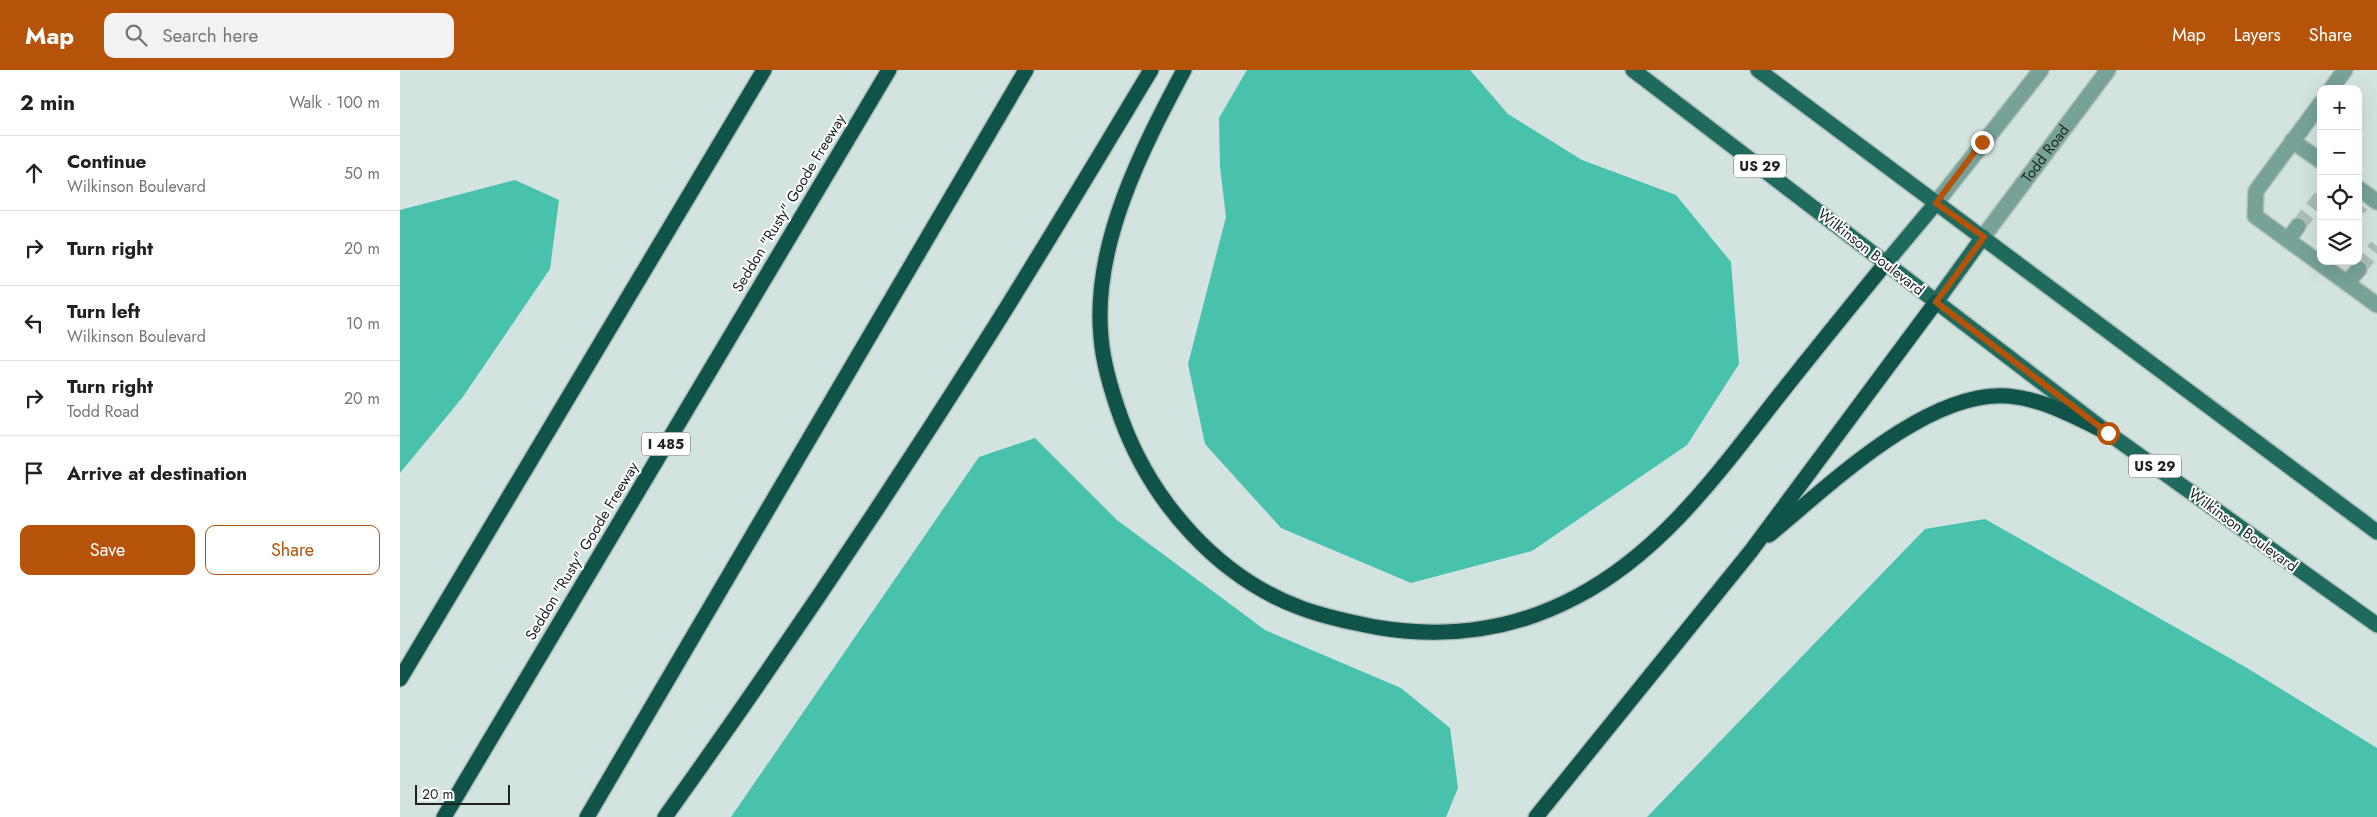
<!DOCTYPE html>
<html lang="en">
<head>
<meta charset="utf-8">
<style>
  body { margin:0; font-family:Jost,sans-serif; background:#f2f2f2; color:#202124 }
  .controls { position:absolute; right:15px; top:15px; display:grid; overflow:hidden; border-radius:10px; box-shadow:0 5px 20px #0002 }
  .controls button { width:45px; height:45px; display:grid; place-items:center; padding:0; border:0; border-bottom:1px solid #e0e0e0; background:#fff; color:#202124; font:25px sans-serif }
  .scale { position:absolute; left:15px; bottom:12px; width:95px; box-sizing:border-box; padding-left:5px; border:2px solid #1c2321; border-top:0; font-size:14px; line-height:18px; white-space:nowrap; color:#1c2321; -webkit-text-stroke:4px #fff; paint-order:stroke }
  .stop { position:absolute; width:15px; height:15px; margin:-11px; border:4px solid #b45309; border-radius:50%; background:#fff }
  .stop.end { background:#b45309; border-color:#fff; box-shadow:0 1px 5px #0008 }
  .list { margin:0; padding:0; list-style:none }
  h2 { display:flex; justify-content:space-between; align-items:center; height:65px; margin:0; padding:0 20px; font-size:21px }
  h2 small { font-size:16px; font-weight:400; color:#757577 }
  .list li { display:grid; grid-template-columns:32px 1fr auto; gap:15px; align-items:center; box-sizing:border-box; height:75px; padding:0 20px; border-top:1px solid #e0e0e0 }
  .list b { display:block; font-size:19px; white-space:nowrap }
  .list p { margin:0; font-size:16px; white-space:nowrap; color:#757577 }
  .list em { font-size:16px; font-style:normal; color:#757577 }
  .actions { display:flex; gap:10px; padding:15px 20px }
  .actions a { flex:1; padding:11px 0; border:1px solid #b45309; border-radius:10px; text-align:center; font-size:18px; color:#b45309 }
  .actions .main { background:#b45309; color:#fff }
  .icon { flex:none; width:28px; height:28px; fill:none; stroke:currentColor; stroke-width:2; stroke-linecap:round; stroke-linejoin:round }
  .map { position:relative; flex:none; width:1977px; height:747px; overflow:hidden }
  header { display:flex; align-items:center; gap:30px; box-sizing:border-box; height:70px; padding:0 25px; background:#b45309; color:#fff }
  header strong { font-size:24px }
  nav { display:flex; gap:28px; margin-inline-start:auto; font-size:18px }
  .search { width:350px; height:45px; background:#f2f2f2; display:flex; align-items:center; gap:12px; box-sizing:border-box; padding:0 18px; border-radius:10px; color:#757577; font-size:19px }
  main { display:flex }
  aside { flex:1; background:#fff }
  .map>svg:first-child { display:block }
  .forest { fill:#48c2ac }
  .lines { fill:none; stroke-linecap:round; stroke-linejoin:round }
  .minor-tunnel { stroke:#aebdb9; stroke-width:15; stroke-dasharray:15 8; stroke-linecap:butt }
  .minor-casing { stroke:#b2c0bd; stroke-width:18 }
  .major-casing { stroke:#b2c0bd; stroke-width:18 }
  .highway-casing { stroke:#b2c0bd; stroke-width:18 }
  .minor { stroke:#76a298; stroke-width:15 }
  .major { stroke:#1e6b5e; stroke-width:15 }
  .highway { stroke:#105449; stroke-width:15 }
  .route { stroke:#b45309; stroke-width:6 }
  .labels { text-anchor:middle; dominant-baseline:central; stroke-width:4; stroke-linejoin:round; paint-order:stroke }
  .shield { fill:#fff; stroke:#606564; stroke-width:1 }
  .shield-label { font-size:14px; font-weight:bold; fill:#1c2321 }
  .street-label { font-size:15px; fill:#1c2321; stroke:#fff }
</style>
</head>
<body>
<header>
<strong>Map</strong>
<div class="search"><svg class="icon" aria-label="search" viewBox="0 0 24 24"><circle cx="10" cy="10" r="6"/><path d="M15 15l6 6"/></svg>Search here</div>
<nav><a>Map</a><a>Layers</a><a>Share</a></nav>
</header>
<main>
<aside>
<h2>2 min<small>Walk · 100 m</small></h2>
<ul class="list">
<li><svg class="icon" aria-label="ahead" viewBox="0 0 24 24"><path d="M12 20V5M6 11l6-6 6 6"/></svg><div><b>Continue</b><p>Wilkinson Boulevard</p></div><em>50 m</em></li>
<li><svg class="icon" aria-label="right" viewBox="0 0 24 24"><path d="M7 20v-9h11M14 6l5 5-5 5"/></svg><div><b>Turn right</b></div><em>20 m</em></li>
<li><svg class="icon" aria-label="left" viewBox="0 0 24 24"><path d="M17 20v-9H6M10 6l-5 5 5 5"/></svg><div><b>Turn left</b><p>Wilkinson Boulevard</p></div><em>10 m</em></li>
<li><svg class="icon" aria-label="right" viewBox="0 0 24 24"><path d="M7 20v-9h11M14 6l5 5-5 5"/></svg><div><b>Turn right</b><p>Todd Road</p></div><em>20 m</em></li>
<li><svg class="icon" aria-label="arrive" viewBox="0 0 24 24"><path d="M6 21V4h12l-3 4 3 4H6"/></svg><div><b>Arrive at destination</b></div></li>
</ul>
<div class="actions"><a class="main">Save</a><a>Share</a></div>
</aside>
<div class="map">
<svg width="1977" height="747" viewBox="0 0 1977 747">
  <rect width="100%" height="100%" fill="#d3e3df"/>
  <g class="forest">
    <polygon points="847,0 1070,0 1108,44 1182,90 1276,125 1331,192 1339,294 1287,375 1132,481 1011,513 881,458 805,374 788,294 826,147 820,97 819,48"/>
    <polygon points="115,110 159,130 150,199 62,328 0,403 0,140"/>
    <polygon points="635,368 717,450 865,560 1001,618 1050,658 1058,718 1046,747 331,747 579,387"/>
    <polygon points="1585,449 1847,598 1977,678 1977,747 1247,747 1525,459"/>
  </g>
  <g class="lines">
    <g class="minor-tunnel">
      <polyline points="1958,139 1961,135"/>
      <polyline points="1898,156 1921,127"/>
      <polyline points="1959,199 1977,176"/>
    </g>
    <defs>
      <g id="minor">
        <polyline points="1931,19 1945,0"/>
        <polyline points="1921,33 1856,121 1855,146 1977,235"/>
        <polyline points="1892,71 1921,91"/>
        <polyline points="1958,118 1977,132"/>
        <polyline points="1536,133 1641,0"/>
        <path id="s1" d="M1583,167L1708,0"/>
        <polyline points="1888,170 1898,156"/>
        <polyline points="1947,213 1959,199"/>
      </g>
      <g id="major">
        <polyline points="1233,0 1708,363 1977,555"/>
        <polyline points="1358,0 1977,462"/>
        <polyline points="1485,194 1536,133"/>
        <polyline points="1536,232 1583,167"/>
      </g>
      <g id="highway">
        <path d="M784,0C742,79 692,175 701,267C703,294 712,323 721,348C751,431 817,507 901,538C925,547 950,552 975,557C1045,569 1114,560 1176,527C1264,481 1321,399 1381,323C1415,280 1450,237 1485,194"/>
        <path d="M1369,465C1429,416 1526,320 1608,326C1644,329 1677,348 1708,363"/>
        <polyline points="0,609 364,0"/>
        <polyline points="44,747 489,0"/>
        <polyline points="187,747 626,0"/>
        <path d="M265,747C376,592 483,433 585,272C642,182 696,91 751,0"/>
        <polyline points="1136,747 1351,481 1536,232"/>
      </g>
    </defs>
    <use href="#minor" class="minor-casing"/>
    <use href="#major" class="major-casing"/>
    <use href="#highway" class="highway-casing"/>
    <use href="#minor" class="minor"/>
    <use href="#major" class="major"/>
    <use href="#highway" class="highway"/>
  </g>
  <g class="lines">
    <polyline class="route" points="1582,72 1536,133 1584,167 1536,232 1708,363"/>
  </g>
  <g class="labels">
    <g class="shield">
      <rect x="1334" y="84.5" width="52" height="23" rx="4"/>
      <rect x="242" y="362.5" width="48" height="23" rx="4"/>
      <rect x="1729" y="384.5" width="52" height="23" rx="4"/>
    </g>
    <g class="shield-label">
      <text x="1360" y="96">US 29</text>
      <text x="266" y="374">I 485</text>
      <text x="1755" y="396">US 29</text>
    </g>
    <g class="street-label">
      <text stroke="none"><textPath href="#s1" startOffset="104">Todd Road</textPath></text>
      <text transform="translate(389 133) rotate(-59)">Seddon "Rusty" Goode Freeway</text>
      <text transform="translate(1471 182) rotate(38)">Wilkinson Boulevard</text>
      <text transform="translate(1843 460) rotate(36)">Wilkinson Boulevard</text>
      <text transform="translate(182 481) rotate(-59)">Seddon "Rusty" Goode Freeway</text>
    </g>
  </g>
</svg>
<div class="controls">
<button>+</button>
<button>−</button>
<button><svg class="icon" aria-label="locate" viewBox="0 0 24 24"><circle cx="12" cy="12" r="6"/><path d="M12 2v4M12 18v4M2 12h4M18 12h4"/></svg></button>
<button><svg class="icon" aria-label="layers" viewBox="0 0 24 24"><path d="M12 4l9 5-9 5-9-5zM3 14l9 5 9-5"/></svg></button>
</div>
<div class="scale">20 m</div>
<div class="stop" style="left:1708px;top:363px"></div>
<div class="stop end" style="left:1582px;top:72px"></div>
</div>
</main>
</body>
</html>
